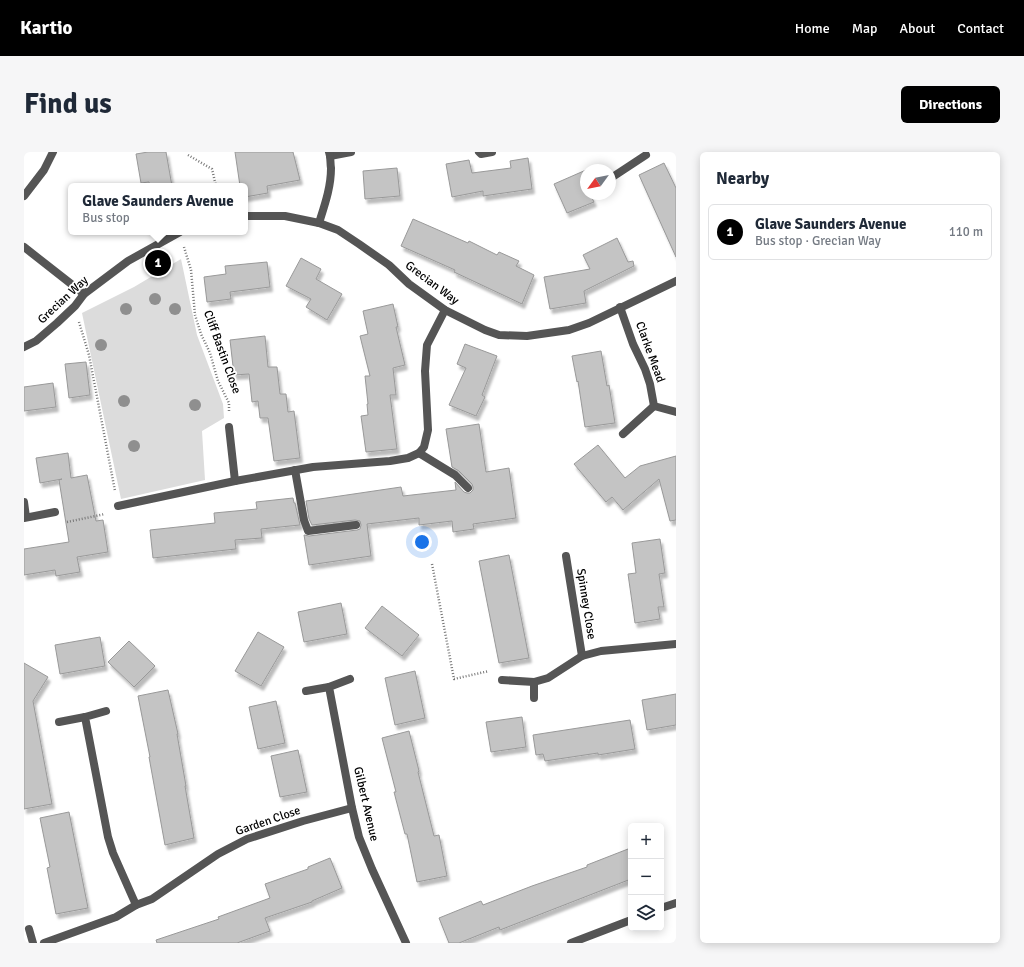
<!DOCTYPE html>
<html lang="en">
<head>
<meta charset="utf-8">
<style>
  body { margin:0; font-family:Signika,sans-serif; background:#f6f6f7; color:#1f2937 }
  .controls { position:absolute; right:12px; bottom:12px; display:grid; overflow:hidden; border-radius:6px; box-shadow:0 2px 10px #0003 }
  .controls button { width:36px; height:36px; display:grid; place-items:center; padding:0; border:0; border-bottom:1px solid #e0e1e3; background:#fff; color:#1f2937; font:20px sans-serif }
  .compass { position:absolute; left:556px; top:12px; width:36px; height:36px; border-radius:50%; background:#fff; box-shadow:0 2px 10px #0003; rotate:237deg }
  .you { position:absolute; left:398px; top:390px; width:14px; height:14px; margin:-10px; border:3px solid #fff; border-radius:50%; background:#1a73e8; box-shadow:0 0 0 6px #1a73e833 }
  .badge { display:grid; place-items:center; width:26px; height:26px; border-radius:50%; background:#000; color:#fff; font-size:13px; font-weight:700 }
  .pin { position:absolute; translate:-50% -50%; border:2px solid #fff; box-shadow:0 1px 4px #0006 }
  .popup { position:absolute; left:44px; top:31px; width:180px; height:52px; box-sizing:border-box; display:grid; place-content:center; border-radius:6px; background:#fff; filter:drop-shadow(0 1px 3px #0005); font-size:13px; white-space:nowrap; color:#747a83 }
  .popup b { font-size:15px; color:#1f2937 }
  .popup::after { content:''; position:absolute; left:50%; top:100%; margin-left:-8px; border:8px solid transparent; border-top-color:#fff }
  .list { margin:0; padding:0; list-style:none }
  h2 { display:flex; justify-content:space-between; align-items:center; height:52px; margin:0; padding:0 16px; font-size:17px }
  h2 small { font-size:13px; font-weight:400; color:#747a83 }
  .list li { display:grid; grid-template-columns:26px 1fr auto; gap:12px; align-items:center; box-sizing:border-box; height:56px; margin:0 8px 8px; padding:0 8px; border:1px solid #e0e1e3; border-radius:6px }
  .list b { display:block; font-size:15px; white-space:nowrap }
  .list p { margin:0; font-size:13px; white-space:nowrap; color:#747a83 }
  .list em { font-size:13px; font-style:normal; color:#747a83 }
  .icon { flex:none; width:22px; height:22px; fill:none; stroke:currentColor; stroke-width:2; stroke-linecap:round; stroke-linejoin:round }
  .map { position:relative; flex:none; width:652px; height:791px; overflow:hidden; border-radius:6px }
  header { display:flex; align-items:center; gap:24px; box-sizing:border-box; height:56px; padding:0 20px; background:#000; color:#fff }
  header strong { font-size:19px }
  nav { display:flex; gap:22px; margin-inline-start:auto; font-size:14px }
  .intro { display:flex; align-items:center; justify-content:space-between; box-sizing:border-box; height:96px; padding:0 24px }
  h1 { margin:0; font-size:28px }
  .button { padding:10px 18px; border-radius:6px; background:#000; color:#fff; font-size:14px; font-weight:700 }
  main { display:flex; gap:24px; padding:0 24px }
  aside { flex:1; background:#fff; border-radius:6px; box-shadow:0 2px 10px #0003 }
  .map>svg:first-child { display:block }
  .green { fill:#dcdcdc }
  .building { fill:#c4c4c4; stroke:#999; filter:url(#shadow) }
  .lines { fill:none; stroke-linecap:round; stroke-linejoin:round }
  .path { stroke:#777; stroke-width:2.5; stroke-dasharray:1 2; stroke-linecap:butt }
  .lane { stroke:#555; stroke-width:8 }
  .street { stroke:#555; stroke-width:8 }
  .tree { fill:#8f8f8f }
  .labels { text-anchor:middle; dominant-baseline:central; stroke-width:3.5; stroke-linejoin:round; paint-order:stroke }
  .street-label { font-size:12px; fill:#000; stroke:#fff }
</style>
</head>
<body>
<header>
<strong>Kartio</strong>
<nav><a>Home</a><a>Map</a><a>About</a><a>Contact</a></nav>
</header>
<div class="intro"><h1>Find us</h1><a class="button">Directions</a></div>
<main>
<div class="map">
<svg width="652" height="791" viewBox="0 0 652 791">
  <defs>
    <filter id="shadow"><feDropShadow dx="2.5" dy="4.5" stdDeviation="1" flood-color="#0004"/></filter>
  </defs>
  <rect width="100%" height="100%" fill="#fff"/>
  <polygon class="green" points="157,107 173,183 199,252 200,266 178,279 181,328 97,347 58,161 110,135"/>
  <g class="building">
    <polygon points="124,0 142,0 148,34 126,34 125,30 117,31 112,2"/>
    <polygon points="211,0 269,0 276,28 243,34 244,41 221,45 221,34 216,34"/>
    <polygon points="504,6 508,37 459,44 459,39 428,45 422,12 445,8 448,21 487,16 486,9"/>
    <polygon points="640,11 652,36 652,105 615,23"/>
    <polygon points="373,16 376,44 341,47 339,19"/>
    <polygon points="562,18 562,42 566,42 570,50 543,61 530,32"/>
    <polygon points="389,67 444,91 445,89 473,103 475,100 495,109 492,114 510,123 498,152 430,120 431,118 377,94"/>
    <polygon points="593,86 604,110 609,109 610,114 560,139 562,151 526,157 520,125 566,117 559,103"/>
    <polygon points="277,106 297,117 292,127 318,142 303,168 282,155 287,147 262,134"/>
    <polygon points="243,110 246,135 206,140 207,147 183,150 180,125 202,122 201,114"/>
    <polygon points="369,152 374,175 372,175 381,213 369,216 372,243 366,243 373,297 342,300 337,264 344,263 343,252 344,252 341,224 346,224 336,184 344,182 339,159"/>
    <polygon points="241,184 244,215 253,215 256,242 262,242 264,260 270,259 276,306 250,309 244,266 236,266 234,249 228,250 225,222 210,223 206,188"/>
    <polygon points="441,192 473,204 458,243 461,245 452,264 425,253 442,216 433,212"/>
    <polygon points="577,199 583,234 585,233 591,271 561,275 554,229 553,230 548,204"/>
    <polygon points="62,210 66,243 45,246 41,212"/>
    <polygon points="29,231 32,255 0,259 0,235"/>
    <polygon points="455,272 462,320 485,316 492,366 449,372 450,377 429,380 428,369 395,373 395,366 343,372 347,404 285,413 280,383 285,384 333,378 336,377 337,373 336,369 331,368 288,373 285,367 282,349 377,335 379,344 432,338 431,330 440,340 443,341 446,341 449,338 449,335 448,332 435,319 428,315 422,277"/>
    <polygon points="574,293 601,326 616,314 652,304 652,368 646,369 635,327 599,358 588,345 582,350 550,312"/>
    <polygon points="44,301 47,326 63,323 72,369 79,368 84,400 53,405 56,420 32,424 31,418 0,423 0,397 45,390 35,328 38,327 16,331 12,306"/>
    <polygon points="269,346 270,351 271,351 276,373 237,377 238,386 211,388 212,397 129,406 126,378 191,371 190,361 233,357 232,350"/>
    <polygon points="636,387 641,421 635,422 640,455 634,455 636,467 611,471 604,422 612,421 608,391"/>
    <polygon points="485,403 505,506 475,511 455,409"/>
    <polygon points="317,451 323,482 280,490 274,460"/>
    <polygon points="358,454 395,483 378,504 341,476"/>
    <polygon points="234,480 260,495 237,534 211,519"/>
    <polygon points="76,485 81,514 36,522 31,493"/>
    <polygon points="105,489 131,514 110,535 84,510"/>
    <polygon points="0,511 24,525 9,549 28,652 0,657"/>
    <polygon points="391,519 401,566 371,573 361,526"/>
    <polygon points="144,538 154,582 153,582 162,634 161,634 170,686 141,693 125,605 126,605 114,544"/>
    <polygon points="652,542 652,573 623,578 618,548"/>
    <polygon points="252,549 261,591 234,597 225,555"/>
    <polygon points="498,565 502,595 467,600 462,570"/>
    <polygon points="606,568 611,597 574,603 574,601 521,609 519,602 512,603 509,583"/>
    <polygon points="385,579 395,619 394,620 410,684 415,683 423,724 393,730 383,682 381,682 370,640 372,640 358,586"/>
    <polygon points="274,598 283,640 256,645 247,604"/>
    <polygon points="45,660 64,756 32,762 23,716 26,715 16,666"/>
    <polygon points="604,697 607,704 607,727 476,778 475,775 435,791 425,791 415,766 457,749 459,753 508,734 563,715 563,713"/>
    <polygon points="306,706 318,736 288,749 288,750 241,766 246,779 213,791 133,791 132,788 195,767 194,765 246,746 241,732 284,717 284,715"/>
  </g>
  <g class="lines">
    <g class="path">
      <polyline points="164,3 188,17 192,34"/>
      <polyline points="160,95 167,118 171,163 177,182 186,201 194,229 205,251 205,261"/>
      <polyline points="55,170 65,203 91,339"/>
      <polyline points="43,370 81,362"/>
      <polyline points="408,412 430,527 465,519"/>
    </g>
    <g class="lane">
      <polyline points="0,44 20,18 29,0"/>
      <polyline points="395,301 431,323 444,336"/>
      <polyline points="271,318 280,368 284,379 332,373"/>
    </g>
    <g class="street">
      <polyline points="455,0 457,2 468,0"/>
      <polyline points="306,4 327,0"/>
      <polyline points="587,26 622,3"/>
      <polyline points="221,64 261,64 295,71 314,78 335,92 365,113 385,132 421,158 461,178 475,183 503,184 545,178 565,171 652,129"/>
      <path d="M295,71C301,52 307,35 307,16C306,10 307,5 305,0"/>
      <polyline points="0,95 60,142"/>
      <polyline points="596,155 609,192 621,217 626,232 630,254 652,260"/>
      <polyline points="0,195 12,189 33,171 51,154 60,142 104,109 156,80"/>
      <polyline points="205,275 211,329"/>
      <polyline points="599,282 630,254"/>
      <polyline points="0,350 2,365"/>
      <polyline points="94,354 211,329 289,315 366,309 384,306 395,301 400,295 404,278 401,219 403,193 421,158"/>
      <polyline points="0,366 31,360"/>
      <polyline points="542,404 558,504"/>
      <polyline points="326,527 305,535 328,656 335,685 348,717 382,791"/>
      <polyline points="478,528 510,530 524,526 558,504 577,499 652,492"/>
      <polyline points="282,539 305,535"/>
      <polyline points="510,546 510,530"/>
      <polyline points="82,559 61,565 84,685 89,701 112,753"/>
      <polyline points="35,570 61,565"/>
      <polyline points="637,756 652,751"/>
      <polyline points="5,777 9,791"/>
      <polyline points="20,791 92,765 112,753 128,747 194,702 223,687 279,669 328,656"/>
      <polyline points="547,791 607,768"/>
    </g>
  </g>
  <g class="tree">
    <circle cx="131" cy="147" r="6"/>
    <circle cx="102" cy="157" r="6"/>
    <circle cx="151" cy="157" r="6"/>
    <circle cx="77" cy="193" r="6"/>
    <circle cx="100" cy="249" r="6"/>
    <circle cx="171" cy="253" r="6"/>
    <circle cx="110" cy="294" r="6"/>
  </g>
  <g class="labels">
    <g class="street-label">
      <text transform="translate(408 131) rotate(37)">Grecian Way</text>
      <text transform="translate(39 148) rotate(-43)">Grecian Way</text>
      <text transform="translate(198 200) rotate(70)">Cliff Bastin Close</text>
      <text transform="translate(626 200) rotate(70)">Clarke Mead</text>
      <text transform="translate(562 452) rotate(81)">Spinney Close</text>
      <text transform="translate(342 652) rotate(77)">Gilbert Avenue</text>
      <text transform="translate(244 669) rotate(-19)">Garden Close</text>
    </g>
  </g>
</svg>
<div class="controls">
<button>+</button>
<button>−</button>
<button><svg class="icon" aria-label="layers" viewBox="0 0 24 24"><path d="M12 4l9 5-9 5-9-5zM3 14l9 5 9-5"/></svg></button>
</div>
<svg class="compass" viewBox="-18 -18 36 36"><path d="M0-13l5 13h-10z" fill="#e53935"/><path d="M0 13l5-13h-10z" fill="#747a83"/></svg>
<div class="you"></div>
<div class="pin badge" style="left:134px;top:111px">1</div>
<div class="popup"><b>Glave Saunders Avenue</b>Bus stop</div>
</div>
<aside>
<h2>Nearby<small></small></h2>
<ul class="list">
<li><span class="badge">1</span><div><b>Glave Saunders Avenue</b><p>Bus stop · Grecian Way</p></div><em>110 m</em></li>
</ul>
</aside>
</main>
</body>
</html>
